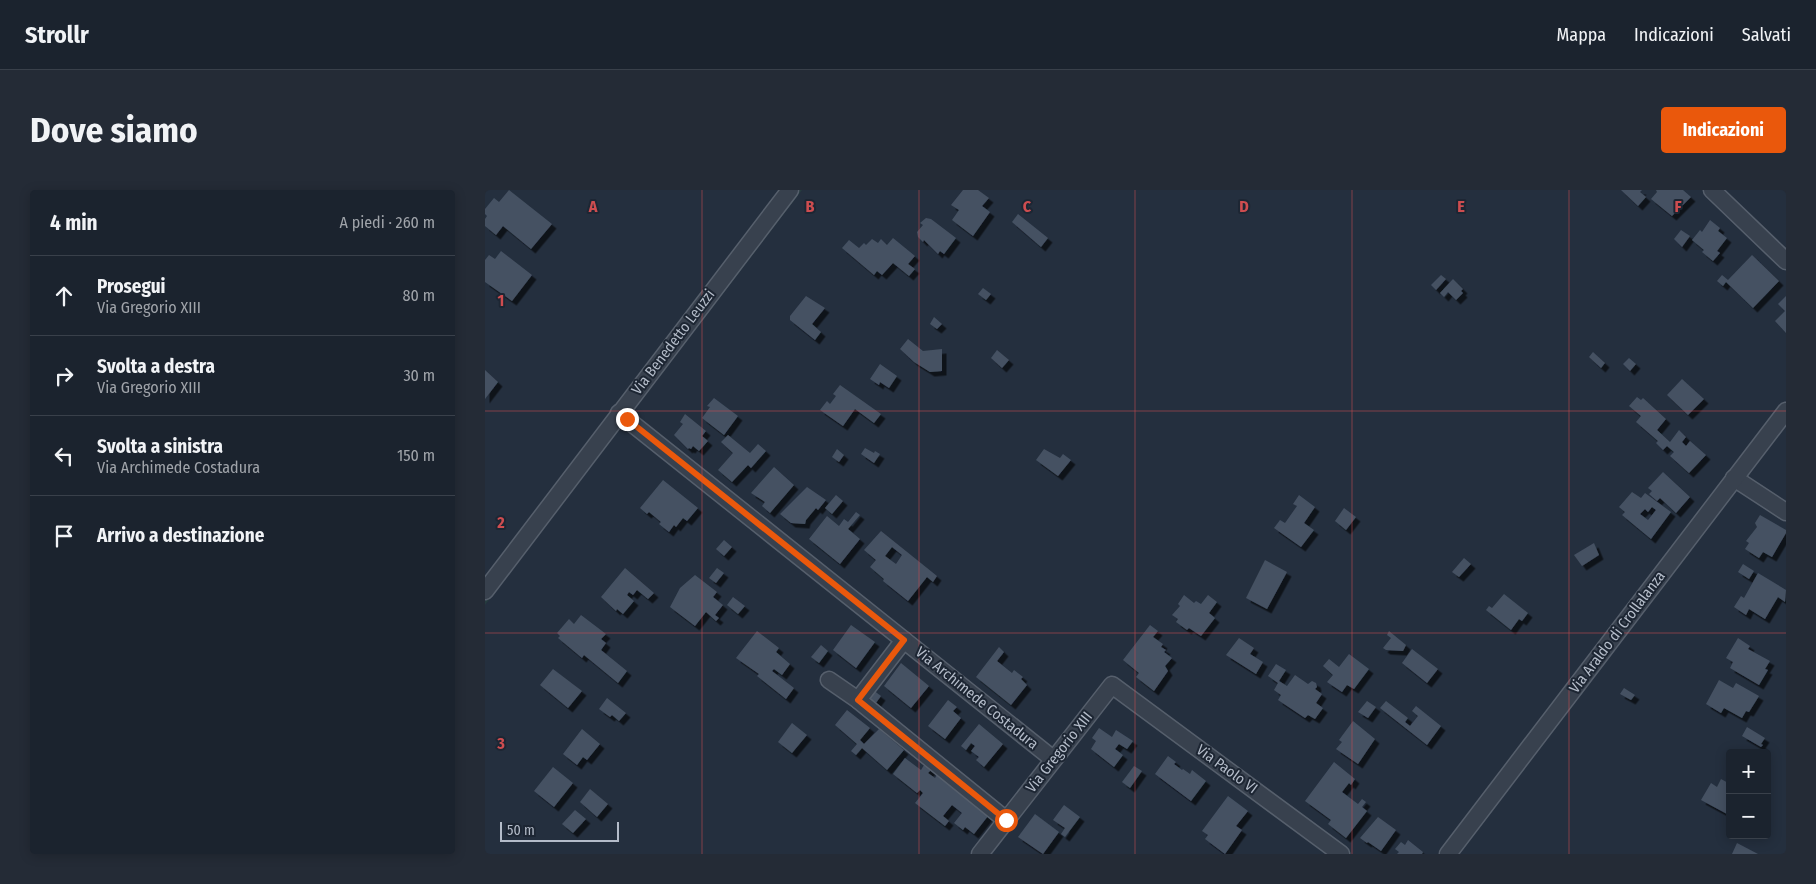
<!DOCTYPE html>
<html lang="it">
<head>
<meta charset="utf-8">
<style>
  body { margin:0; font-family:"Fira Sans Condensed",sans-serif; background:#242b36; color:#f1f3f6 }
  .controls { position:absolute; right:15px; bottom:15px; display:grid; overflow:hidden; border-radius:5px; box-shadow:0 2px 12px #0003 }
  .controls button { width:45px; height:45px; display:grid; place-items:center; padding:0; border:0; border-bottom:1px solid #39404a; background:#1b232e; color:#f1f3f6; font:25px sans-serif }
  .scale { position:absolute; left:15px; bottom:12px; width:119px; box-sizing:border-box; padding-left:5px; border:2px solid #b4bcc9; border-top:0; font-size:14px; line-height:18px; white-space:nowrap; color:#b4bcc9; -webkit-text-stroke:4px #1d2633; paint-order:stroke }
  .stop { position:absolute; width:15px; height:15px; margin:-11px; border:4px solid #ea580c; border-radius:50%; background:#fff }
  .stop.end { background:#ea580c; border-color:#fff; box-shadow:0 1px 5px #0008 }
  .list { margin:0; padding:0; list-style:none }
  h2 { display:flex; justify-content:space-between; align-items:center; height:65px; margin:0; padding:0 20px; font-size:21px }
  h2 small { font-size:16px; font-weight:400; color:#a0a4aa }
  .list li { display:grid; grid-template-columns:32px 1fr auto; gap:15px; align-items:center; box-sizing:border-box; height:80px; padding:0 20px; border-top:1px solid #39404a }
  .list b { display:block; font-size:19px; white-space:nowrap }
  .list p { margin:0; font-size:16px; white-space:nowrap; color:#a0a4aa }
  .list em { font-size:16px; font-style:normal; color:#a0a4aa }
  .icon { flex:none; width:28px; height:28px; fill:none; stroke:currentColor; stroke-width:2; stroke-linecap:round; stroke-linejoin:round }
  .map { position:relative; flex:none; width:1301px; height:664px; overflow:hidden; border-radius:5px }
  header { display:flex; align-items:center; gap:30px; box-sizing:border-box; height:70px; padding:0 25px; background:#1b232e; border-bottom:1px solid #39404a }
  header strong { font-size:24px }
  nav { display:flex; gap:28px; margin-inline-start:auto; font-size:18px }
  .intro { display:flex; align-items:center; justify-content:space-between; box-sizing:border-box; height:120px; padding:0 30px }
  h1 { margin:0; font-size:35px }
  .button { padding:12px 22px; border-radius:5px; background:#ea580c; color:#fff; font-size:18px; font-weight:700 }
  main { display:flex; gap:30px; padding:0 30px }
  aside { flex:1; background:#1b232e; border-radius:5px; box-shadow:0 2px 12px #0003 }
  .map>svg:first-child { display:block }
  .green { fill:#263c3f }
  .building { fill:#455162; fill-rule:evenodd; filter:url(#shadow) }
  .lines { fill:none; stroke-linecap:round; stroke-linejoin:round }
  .minor-casing { stroke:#565f6c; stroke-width:19 }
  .minor { stroke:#38414e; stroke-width:16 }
  .route { stroke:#ea580c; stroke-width:6 }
  .grid { fill:none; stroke:#ce4d50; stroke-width:1; stroke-opacity:0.55 }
  .labels { text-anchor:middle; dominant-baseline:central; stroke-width:4; stroke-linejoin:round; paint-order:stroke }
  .street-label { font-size:15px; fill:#b4bcc9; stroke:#1d2633 }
  .grid-label { font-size:16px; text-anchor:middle; font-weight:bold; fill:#ce4d50; stroke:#1d2633; stroke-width:4; stroke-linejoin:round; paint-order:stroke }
</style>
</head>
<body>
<header>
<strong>Strollr</strong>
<nav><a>Mappa</a><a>Indicazioni</a><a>Salvati</a></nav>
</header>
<div class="intro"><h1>Dove siamo</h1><a class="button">Indicazioni</a></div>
<main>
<aside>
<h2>4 min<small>A piedi · 260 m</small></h2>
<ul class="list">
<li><svg class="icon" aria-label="ahead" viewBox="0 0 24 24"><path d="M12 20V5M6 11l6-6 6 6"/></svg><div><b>Prosegui</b><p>Via Gregorio XIII</p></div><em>80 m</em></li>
<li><svg class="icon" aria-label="right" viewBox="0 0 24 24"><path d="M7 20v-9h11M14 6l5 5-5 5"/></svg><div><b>Svolta a destra</b><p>Via Gregorio XIII</p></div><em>30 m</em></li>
<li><svg class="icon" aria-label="left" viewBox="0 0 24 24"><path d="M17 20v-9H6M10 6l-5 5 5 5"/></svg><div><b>Svolta a sinistra</b><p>Via Archimede Costadura</p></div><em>150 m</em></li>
<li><svg class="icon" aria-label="arrive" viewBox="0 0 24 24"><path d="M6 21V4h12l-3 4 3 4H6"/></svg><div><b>Arrivo a destinazione</b></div></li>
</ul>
</aside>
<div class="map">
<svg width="1301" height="664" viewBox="0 0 1301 664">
  <defs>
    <filter id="shadow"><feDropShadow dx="4.5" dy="4.5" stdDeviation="0" flood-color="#0009"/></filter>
  </defs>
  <rect width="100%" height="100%" fill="#242f3e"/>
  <polygon class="green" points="315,0 317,0 0,415 0,411"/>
  <g class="building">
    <polygon points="24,0 67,34 46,59 18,36 11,45 0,36 0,29 2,26 0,24 0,19 9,8 14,12"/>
    <polygon points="478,0 493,0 504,8 497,16 505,22 488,46 467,30 474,20 466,15"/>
    <polygon points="1136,0 1157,0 1155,2 1161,7 1153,16"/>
    <polygon points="1171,0 1198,0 1206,7 1187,26 1166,9 1172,2"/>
    <polygon points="533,24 563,48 556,57 527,32"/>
    <polygon points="441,28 446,29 471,48 459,64 455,61 453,64 439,50 438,52 433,47 432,42 438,35 435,33"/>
    <polygon points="1225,30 1235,38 1233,41 1242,48 1232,61 1235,63 1228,71 1217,62 1219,60 1207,50 1215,40 1217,42"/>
    <polygon points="1196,40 1205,46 1197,57 1189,49"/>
    <polygon points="408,48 430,66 423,74 430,79 424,86 408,73 397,85 392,81 389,85 357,58 364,50 374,58 379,53 381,55 387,49 393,53 396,49 402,55"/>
    <polygon points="16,61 47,85 27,111 0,92 0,70 4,65 10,69"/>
    <polygon points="1267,65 1294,91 1268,118 1241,92 1238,96 1232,91 1237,85 1243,90"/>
    <polygon points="956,85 961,89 951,100 946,95"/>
    <polygon points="968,89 978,99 976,101 978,103 971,110 963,102 959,107 955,103"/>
    <polygon points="498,98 506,104 501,110 493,104"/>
    <polygon points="321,106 340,118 327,134 336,142 330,150 305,130 305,126"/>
    <polygon points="1301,106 1301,143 1290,131 1300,121 1293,114"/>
    <polygon points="449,127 457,134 452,139 445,134"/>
    <polygon points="423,149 438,161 457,159 457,181 445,182 429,172 415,159"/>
    <polygon points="512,160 524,170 517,178 506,168"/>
    <polygon points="1108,162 1120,173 1116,178 1104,167"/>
    <polygon points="1144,168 1151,174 1145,181 1138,174"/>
    <polygon points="395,174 412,186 404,198 395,192 394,195 385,189"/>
    <polygon points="0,180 13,192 0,209"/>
    <polygon points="1197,189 1219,209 1203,225 1182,205"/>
    <polygon points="355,195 396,224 389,233 370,219 358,236 335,220 342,211 345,214 351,206 348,204"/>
    <polygon points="1152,207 1156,210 1158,208 1181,229 1172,240 1185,252 1194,240 1201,247 1197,252 1201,256 1205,251 1221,265 1204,283 1185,266 1189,262 1182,256 1178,260 1171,253 1173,251 1151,232 1156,226 1144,216"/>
    <polygon points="229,208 253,226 239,245 217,228 225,217 222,216"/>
    <polygon points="200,224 221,241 217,246 223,251 214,261 208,256 206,259 204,258 203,259 189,245 198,234 195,232"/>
    <polygon points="243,245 265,263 273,254 281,261 266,278 263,275 247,292 233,280 248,263 236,252"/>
    <polygon points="380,258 389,263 390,261 395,264 389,273 376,264"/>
    <polygon points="352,259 359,265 354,272 347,267"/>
    <polygon points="559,259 575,268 578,264 586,270 573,286 551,270"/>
    <polygon points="289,277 309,295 285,323 277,316 280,312 266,303"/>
    <polygon points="1178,282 1205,307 1191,323 1175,308 1172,311 1164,304 1167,301 1163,298"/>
    <polygon points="178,290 213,318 202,331 198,328 191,337 189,335 184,342 174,334 176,332 164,322 162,324 155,318"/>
    <polygon points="322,297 341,310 333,320 331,318 321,330 320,334 306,333 295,324"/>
    <path d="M1147,302L1156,308L1160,303L1186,322L1166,349L1137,325L1140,322L1134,317ZM1167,317L1171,320L1163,330L1155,324L1160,319L1163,322Z"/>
    <polygon points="351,305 358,311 347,324 340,318"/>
    <polygon points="814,305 830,317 819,333 829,340 816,357 789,338 795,330 800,333 812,316 808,314"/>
    <polygon points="859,318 871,327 861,340 850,331"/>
    <polygon points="371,322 375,325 363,339 375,349 355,374 324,349 342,326 354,336 359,329 363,332"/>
    <polygon points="1275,325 1301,340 1301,343 1287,367 1278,362 1274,368 1260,359 1264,353 1261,351 1272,337 1270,333"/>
    <path d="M396,341L452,386L448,392L442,387L423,411L398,391L399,389L385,377L391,370L379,360ZM407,357L417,365L411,374L400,366Z"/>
    <polygon points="239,350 247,357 239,366 231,359"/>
    <polygon points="1109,353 1114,365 1097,376 1089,365"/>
    <polygon points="979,368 986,374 974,387 967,382"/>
    <polygon points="780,370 802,382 782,419 761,408"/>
    <polygon points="1258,374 1269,381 1264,389 1253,382"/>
    <polygon points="140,378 169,403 163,409 152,400 148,405 144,402 142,405 149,411 138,424 132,419 131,421 116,407"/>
    <polygon points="232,378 239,383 231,393 224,388"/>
    <polygon points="1273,383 1301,400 1300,412 1293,407 1280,429 1264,419 1261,425 1249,417 1256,406 1259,408"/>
    <polygon points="210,385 232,402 228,407 238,415 230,425 234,428 231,431 221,422 210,436 185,417 195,398"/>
    <polygon points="1019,404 1043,423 1037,431 1034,429 1026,440 1001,420 1004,416 1007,418"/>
    <polygon points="699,405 709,413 711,411 716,414 723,405 732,412 724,423 730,428 716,446 704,438 702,440 691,432 693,429 687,425 695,416 693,414"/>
    <polygon points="248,407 260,416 253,424 242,415"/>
    <polygon points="96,425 121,444 116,449 121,453 116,460 142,481 133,493 99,465 97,468 73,448 75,446 72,443 84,429 89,434"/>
    <polygon points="366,435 390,452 371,478 348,460"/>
    <polygon points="665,435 673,441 668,447 678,454 676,457 681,460 679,462 687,468 680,476 683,481 669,501 651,487 654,483 638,470"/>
    <polygon points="272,441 294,458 291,462 305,474 297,485 289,479 287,481 309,498 301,509 272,486 274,484 251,468"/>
    <polygon points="904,441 921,455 918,461 901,460 898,458 906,448 902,445"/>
    <polygon points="754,448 769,458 765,464 778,472 771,484 741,465"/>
    <polygon points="1253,448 1265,456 1263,459 1285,471 1280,479 1283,480 1274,495 1245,478 1248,472 1241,468"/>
    <polygon points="336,455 343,461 334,473 326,467"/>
    <polygon points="514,457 519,462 512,471 527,483 529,480 538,487 536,489 542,495 526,515 491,487"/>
    <polygon points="927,459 953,479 942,493 917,473"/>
    <polygon points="864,464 884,479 869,499 862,495 857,502 842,492 848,485 838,476 844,469 854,477"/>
    <polygon points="416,473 444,496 426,518 399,496"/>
    <polygon points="791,474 801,480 794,491 802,496 810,485 823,494 827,491 831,493 832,497 830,499 837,504 831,513 838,518 830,529 823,525 820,528 793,510 796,505 789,500 793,493 783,486"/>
    <polygon points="68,479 97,501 83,518 55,495"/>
    <polygon points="1234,490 1248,498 1251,493 1274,506 1264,522 1261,521 1257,528 1239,518 1236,523 1221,514"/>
    <polygon points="1139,498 1150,505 1146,510 1135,504"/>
    <polygon points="388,500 396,506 388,517 380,511"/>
    <polygon points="122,508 141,523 134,531 127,525 125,527 114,519"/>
    <polygon points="463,510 472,517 468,521 476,528 460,549 443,536"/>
    <polygon points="882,511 891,517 883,528 873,522"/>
    <polygon points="901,511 923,528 920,532 925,536 933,526 927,521 931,516 956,536 942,555 895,518"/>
    <polygon points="362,520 385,538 375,550 379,554 394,539 419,560 402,580 377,558 371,565 366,561 372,554 350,535"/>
    <polygon points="868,531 890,549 873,574 851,559 857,552 854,550"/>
    <polygon points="307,533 322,545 307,563 293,552"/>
    <polygon points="494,534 518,554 499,577 491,570 494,567 486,561 490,556 486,553 481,560 476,556"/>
    <polygon points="1262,537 1280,548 1276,554 1278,555 1276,557 1257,546"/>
    <polygon points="614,538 627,547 631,540 648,551 642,559 634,554 630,559 638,565 629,577 606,559 611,551 607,548"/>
    <polygon points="97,539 115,554 102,570 98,567 92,575 78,564"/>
    <polygon points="683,566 691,572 689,574 697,580 698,579 705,584 707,580 721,591 706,611 670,584"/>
    <polygon points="420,568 436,580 439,575 446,580 443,583 450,588 453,583 483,606 481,609 503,626 489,644 480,637 478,640 469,633 477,623 467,615 458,626 464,631 460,636 430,613 438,603 435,600 432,603 408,584"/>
    <polygon points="849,572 870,589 866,595 864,593 857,602 873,614 877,609 881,612 877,617 882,621 861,648 843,634 846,630 820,611"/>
    <polygon points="649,576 657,581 645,598 637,592"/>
    <polygon points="68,577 88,593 69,617 49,601"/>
    <polygon points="1236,589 1245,594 1245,619 1242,624 1216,610 1226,593 1232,597"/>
    <polygon points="105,599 123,614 112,627 95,612"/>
    <polygon points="743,606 763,621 751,636 757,640 740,664 720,649 723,645 717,641"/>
    <polygon points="579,615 595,627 580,647 576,644 580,638 568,630"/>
    <polygon points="90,620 101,629 88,643 77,634"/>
    <polygon points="550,624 574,642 558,664 533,647"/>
    <polygon points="893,627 911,640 896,661 883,652 882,653 875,648"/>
    <polygon points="923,650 938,662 937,664 912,664 914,662 910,659 916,652 920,655"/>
    <polygon points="1252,653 1273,664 1247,664"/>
  </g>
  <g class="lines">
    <defs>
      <g id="minor">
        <polyline points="1227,0 1301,71"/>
        <polyline points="134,223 568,569"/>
        <polyline points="1249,288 1301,322"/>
        <polyline points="0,401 305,0"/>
        <polyline points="344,490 373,510 521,630"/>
        <polyline points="373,510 419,450"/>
        <polyline points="495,664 627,495 856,664"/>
        <polyline points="963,664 1301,221"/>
      </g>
    </defs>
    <use href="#minor" class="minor-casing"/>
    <use href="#minor" class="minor"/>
  </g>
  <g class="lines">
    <polyline class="route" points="142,229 419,450 373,510 521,630"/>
  </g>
  <path class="grid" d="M217,0V664M434,0V664M650,0V664M867,0V664M1084,0V664M0,221H1301M0,443H1301"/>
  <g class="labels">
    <g class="street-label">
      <text transform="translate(188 152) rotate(-53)">Via Benedetto Leuzzi</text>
      <text transform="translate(1132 442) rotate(-53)">Via Araldo di Crollalanza</text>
      <text transform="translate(492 508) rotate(39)">Via Archimede Costadura</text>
      <text transform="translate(574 562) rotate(-52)">Via Gregorio XIII</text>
      <text transform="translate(742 579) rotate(36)">Via Paolo VI</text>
    </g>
  </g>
  <g class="grid-label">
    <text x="108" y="22">A</text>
    <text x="325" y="22">B</text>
    <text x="542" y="22">C</text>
    <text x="759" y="22">D</text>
    <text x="976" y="22">E</text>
    <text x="1193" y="22">F</text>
    <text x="16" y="116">1</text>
    <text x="16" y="338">2</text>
    <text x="16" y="559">3</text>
  </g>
</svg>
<div class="controls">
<button>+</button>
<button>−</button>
</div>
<div class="scale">50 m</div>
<div class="stop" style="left:521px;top:630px"></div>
<div class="stop end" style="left:142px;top:229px"></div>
</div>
</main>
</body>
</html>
